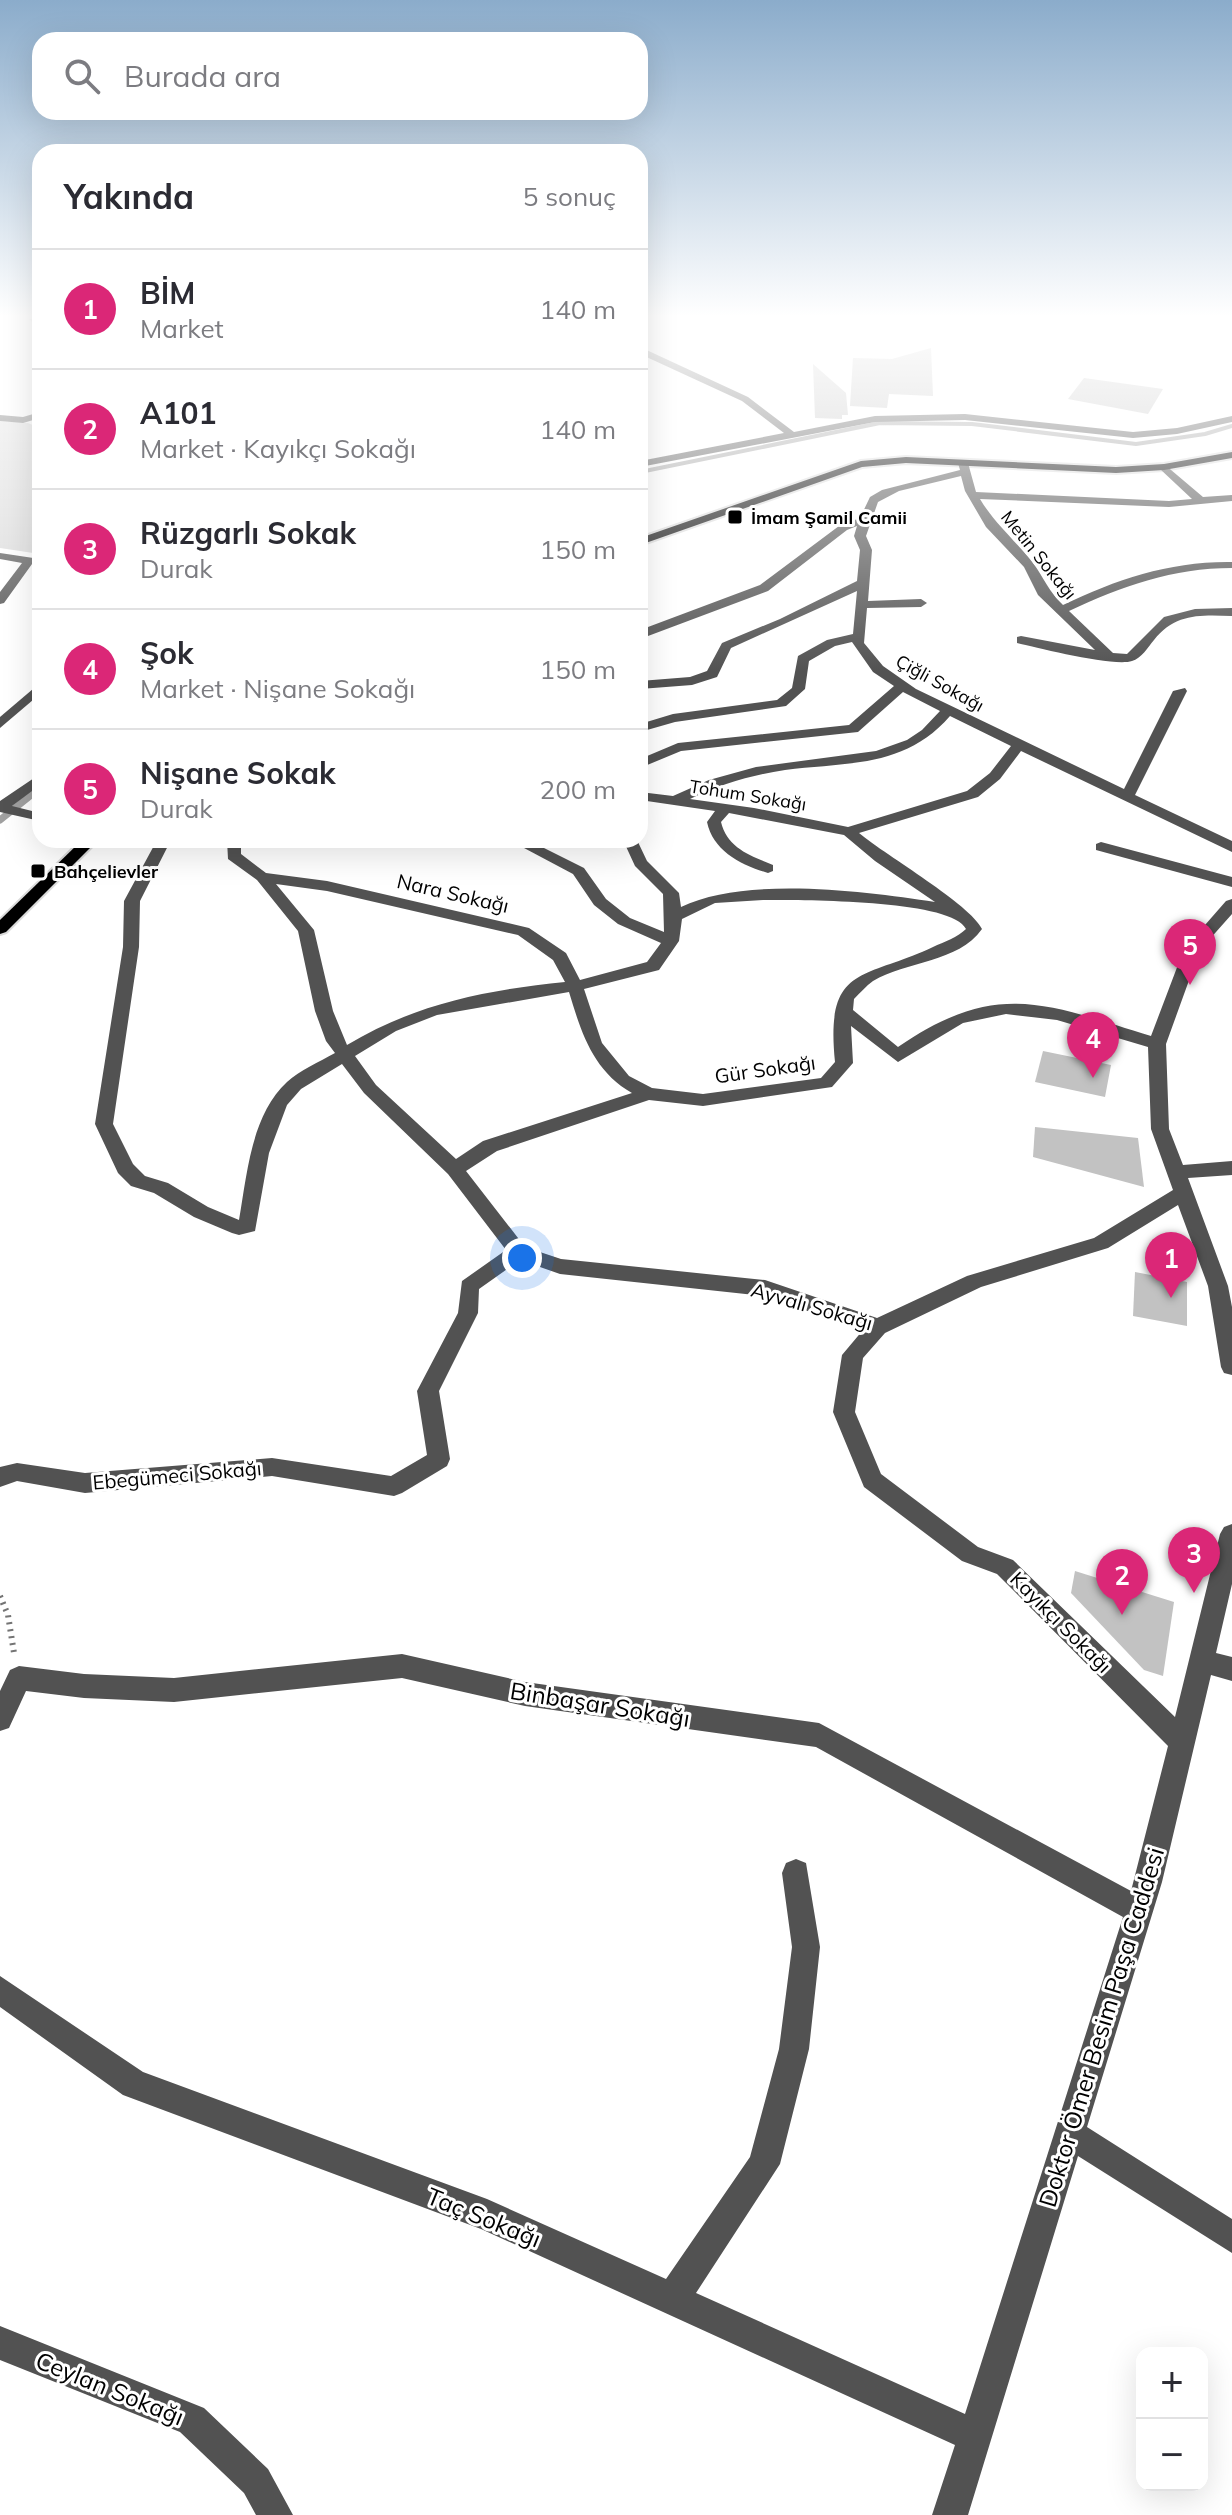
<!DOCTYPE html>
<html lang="tr">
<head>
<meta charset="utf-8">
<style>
  body { margin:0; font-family:Mulish,sans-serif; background:#f7f7f7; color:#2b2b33 }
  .controls { position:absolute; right:24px; bottom:24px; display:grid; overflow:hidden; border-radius:16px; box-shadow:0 8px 32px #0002 }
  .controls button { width:72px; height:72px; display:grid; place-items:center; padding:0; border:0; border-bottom:2px solid #e1e1e2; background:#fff; color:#2b2b33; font:40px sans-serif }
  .you { position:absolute; left:522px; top:1258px; width:28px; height:28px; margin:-20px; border:6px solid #fff; border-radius:50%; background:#1a73e8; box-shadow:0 0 0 12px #1a73e833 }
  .badge { display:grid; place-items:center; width:52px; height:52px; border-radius:50%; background:#db2777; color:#fff; font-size:26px; font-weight:700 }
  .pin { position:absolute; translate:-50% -66px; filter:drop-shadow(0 2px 4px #0008) }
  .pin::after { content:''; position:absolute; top:42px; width:28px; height:24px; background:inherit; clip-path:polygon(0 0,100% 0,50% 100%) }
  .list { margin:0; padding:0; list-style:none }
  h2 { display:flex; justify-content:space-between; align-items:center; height:104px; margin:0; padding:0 32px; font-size:34px }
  h2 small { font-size:26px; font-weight:400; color:#7c7c81 }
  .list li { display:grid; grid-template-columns:52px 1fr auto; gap:24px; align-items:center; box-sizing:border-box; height:120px; padding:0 32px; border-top:2px solid #e1e1e2 }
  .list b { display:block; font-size:30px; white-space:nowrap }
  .list p { margin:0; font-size:26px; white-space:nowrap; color:#7c7c81 }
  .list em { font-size:26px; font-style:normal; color:#7c7c81 }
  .icon { flex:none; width:44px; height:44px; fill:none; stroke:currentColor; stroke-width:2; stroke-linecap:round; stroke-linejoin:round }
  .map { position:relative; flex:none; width:1232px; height:2515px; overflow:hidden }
  .search { position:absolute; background:#fff; box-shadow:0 8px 32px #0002; left:32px; top:32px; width:616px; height:88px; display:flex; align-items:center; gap:20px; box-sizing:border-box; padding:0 28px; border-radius:24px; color:#7c7c81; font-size:30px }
  .panel { position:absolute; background:#fff; box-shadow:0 8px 32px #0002; left:32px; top:144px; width:616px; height:704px; border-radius:24px }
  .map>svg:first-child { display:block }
  .green { fill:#d9d9d9 }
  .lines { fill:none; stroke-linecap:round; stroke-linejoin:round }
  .stream-far1 { stroke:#a0a0a0; stroke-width:4 }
  .stream { stroke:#a0a0a0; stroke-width:7 }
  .building { fill:#c2c2c2 }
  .major-casing { stroke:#dbdbdb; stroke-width:4 }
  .path { stroke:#747474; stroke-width:6; stroke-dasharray:2 5; stroke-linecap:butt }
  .minor { fill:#525252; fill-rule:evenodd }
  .major { fill:#000; fill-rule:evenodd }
  .poi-dot { fill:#000; stroke:#fff; stroke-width:3 }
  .labels { text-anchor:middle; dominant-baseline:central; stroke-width:6; stroke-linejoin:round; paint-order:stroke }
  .far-poi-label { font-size:18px; font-weight:bold; fill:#000; stroke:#fff; text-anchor:start }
  .far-street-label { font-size:18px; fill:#000; stroke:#fff }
  .street-label { font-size:20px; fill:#000; stroke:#fff }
  .near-street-label { font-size:24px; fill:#000; stroke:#fff }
</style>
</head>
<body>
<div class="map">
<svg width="1232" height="2515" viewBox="0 0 1232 2515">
  <rect width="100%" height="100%" fill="#fff"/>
  <polygon class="green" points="0,421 28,423 40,428 40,554 0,548"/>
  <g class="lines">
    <polyline class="stream-far1" points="640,472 880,423 972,424 1136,444 1205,434 1232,426"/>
    <polyline class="stream" points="0,820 40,788"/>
  </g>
  <g class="building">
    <polygon points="931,348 933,396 889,394 887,408 850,406 853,358 892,359"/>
    <polygon points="813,364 846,393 848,415 842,415 842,419 815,418"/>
    <polygon points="1084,378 1163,389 1148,414 1068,399"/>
    <polygon points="1043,1051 1111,1065 1105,1097 1035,1082"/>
    <polygon points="1035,1127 1138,1138 1144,1187 1033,1157"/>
    <polygon points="1135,1272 1187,1282 1187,1326 1133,1316"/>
    <polygon points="1075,1571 1174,1602 1163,1676 1144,1670 1071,1593"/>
  </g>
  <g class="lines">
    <defs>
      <g id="major">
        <polygon points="1232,452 1232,458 1164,470 1116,473 906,463 862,467 640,545 640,538 861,461 906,457 1116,467 1164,464"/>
        <polygon points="82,840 98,840 6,932 0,934 0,920"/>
      </g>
    </defs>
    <use href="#major" class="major-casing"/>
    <polyline class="path" points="0,1596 8,1615 14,1653"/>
    <g class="minor">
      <polygon points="29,319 38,319 40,329"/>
      <polygon points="640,347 748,397 794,432 875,416 965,414 1133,432 1177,428 1232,416 1232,422 1177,434 1133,438 965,420 875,422 640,467 640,461 784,433 742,401 640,354"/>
      <polygon points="40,412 40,418 23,423 0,421 0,415 23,417"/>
      <path d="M963,460L968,463L976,492L1169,501L1192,499L1160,469L1159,467L1164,464L1203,497L1232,495V501L1169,507L980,499C995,524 1015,540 1033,563C1044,578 1049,592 1063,605C1117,579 1171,561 1232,562V568C1173,568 1122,586 1069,611L1113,653L1127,654L1164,617L1195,609L1232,608V616C1201,615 1175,613 1154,640C1148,647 1141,659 1132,661C1114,667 1038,648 1017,643V637L1021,636L1095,650L1038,595L1024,567L986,527L965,491L961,476L899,491L878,502L866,536L872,550L868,601L921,599L927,603L921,607L867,608L864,643L883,666L916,689L1124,789L1173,691L1185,688L1187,691L1135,795L1232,841V852L1021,751L1000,779L978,797L859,833C888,857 970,904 982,929C958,963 906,961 873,981C866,986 860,993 854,999L853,1010L898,1047C997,979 1046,1004 1151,1036L1184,949L1226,901L1232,899V914L1200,950L1166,1044L1169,1129L1183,1165L1232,1161V1175L1188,1178L1228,1286L1232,1307V1375L1224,1373L1221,1367L1208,1286L1178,1205L1108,1248L981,1287L885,1333L863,1358L855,1412L881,1474L978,1547L1013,1560L1175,1717L1220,1534L1224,1527L1232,1524V1584L1216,1653L1232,1657V1681L1211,1675L1162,1882L1087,2127L1232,2219V2253L1078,2156L968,2515H932L955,2445L481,2229L123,2095L0,2007V1976L143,2072L487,2199L666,2279L750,2157L779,2049L792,1947L782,1873L786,1863L796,1859L806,1863L820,1947L809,2049L780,2164L696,2293L965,2414L1123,1917L816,1747L525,1706L402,1678L174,1702L84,1698L26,1691L9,1728L0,1731V1691L10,1670L19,1666L84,1674L174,1678L402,1654L525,1682L819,1723L1131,1891L1168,1746L997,1574L962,1561L864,1487L833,1412L842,1355L863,1330L764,1296L560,1274L520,1260L479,1289L478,1313L439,1391L450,1459L447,1466L402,1493L394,1496L272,1476L85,1493L17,1481L0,1487V1467L17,1463L85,1473L272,1458L391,1476L427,1455L417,1391L458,1313L462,1281L506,1250L448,1174L364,1093L342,1064L301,1089L287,1105L269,1153L255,1231L239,1235L232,1233L194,1217L154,1193L131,1186L118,1173L95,1124L123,947L124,901L157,840H171L140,901L139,947L113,1124L133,1164L145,1176L168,1183L208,1207L239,1220C247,1175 251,1115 287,1082C300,1070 319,1062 335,1053L326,1041L315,1011L298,931L257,880L228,859L227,840H241V854L266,873L327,881L529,928L566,953L580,980L647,962L661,943L618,924L594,905L573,874L509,840H528L584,868L606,899L630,918L664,932L663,894L635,866L623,840H637L647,861L679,893L681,907C745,876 864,891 935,902L875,861L844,835L729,813L721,822C727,848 751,856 773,865V871L768,873C741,865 713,851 707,822L715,811L640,800V792L673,796L709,780L756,767L876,751L907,740L922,730L940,711L903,692L858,732L681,751L640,768V759L678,743L849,725L894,686L873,672L852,642L835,646L809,661L805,689L786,706L675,722L640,732V724L673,714L777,700L792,688L798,656L827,640L853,634L857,591L731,648L717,677L692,685L640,689V681L690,677L707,671L722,643L780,619L857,581L860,550L854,536L857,526L847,530L768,591L640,639V630L760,585L839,526L860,518L870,497L882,490L960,470L958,463ZM950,716L1011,746L990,773L967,791L848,827L754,808L690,799C720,784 752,775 785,770C848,762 905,768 950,716ZM276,884L327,891L518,935L553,960L565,982C486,990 415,1004 347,1045L333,1011L314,930ZM763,900C798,900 952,899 966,929C958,937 944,942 933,947C863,980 825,964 835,1062L821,1078L703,1094L652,1088L629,1076L602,1043L584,989L659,970L679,941L682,919L715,903ZM569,992C581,1032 593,1071 632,1093L483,1141L456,1159L376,1085L355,1056L396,1031L437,1015ZM1006,1014L1057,1020L1148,1047L1151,1129L1173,1190L1094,1238L967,1276L877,1318L765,1280L561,1259L525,1247L466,1171L497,1151L649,1100L703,1106L832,1087L853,1063L851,1026L898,1062L963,1023Z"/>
      <polygon points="0,553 40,559 40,565 32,564 4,603 0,604 0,592 22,563 0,559"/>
      <polygon points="40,683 40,694 0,728 0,717"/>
      <polygon points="40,774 40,785 12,806 40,813 40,821 0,812 0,801"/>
      <polygon points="1101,842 1232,877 1232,887 1096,850 1096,844"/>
      <polygon points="0,2326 204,2408 268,2469 293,2515 256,2515 244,2493 180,2432 0,2360"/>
    </g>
    <use href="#major" class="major"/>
  </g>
  <linearGradient id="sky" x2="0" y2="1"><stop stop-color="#8baccb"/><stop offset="0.47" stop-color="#fff"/><stop offset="1" stop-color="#fff" stop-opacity="0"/></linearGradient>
  <rect width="1232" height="672" fill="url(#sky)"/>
  <g class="poi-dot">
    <rect x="727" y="509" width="16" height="16" rx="4"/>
    <rect x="30" y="863" width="16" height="16" rx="4"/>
  </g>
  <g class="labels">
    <g class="far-poi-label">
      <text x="751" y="517">İmam Şamil Camii</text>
      <text x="54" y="871">Bahçelievler</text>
    </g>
    <g class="far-street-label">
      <text transform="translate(1039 555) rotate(51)">Metin Sokağı</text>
      <text transform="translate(940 683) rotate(29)">Çiğli Sokağı</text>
      <text transform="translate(748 795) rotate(9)">Tohum Sokağı</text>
    </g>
    <g class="street-label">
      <text transform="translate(453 893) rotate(13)">Nara Sokağı</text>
      <text transform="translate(765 1069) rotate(-8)">Gür Sokağı</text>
      <text transform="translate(812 1306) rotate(16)">Ayvalı Sokağı</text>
      <text transform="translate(177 1475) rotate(-5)">Ebegümeci Sokağı</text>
      <text transform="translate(1061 1622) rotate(45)">Kayıkçı Sokağı</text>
    </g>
    <g class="near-street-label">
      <text transform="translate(600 1704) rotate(9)">Binbaşar Sokağı</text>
      <text transform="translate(1101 2027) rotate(-73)">Doktor Ömer Besim Paşa Caddesi</text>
      <text transform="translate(484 2217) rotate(22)">Taç Sokağı</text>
      <text transform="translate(110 2388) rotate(22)">Ceylan Sokağı</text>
    </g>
  </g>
</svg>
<div class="controls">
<button>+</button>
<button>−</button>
</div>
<div class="you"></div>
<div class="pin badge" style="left:1171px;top:1298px">1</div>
<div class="pin badge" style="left:1122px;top:1615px">2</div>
<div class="pin badge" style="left:1194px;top:1593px">3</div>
<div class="pin badge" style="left:1093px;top:1078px">4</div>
<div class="pin badge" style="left:1190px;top:985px">5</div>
<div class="search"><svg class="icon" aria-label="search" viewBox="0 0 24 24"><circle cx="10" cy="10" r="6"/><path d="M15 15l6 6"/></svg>Burada ara</div>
<section class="panel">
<h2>Yakında<small>5 sonuç</small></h2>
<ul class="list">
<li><span class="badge">1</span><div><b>BİM</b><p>Market</p></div><em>140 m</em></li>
<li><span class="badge">2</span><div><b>A101</b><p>Market · Kayıkçı Sokağı</p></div><em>140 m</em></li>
<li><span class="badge">3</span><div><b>Rüzgarlı Sokak</b><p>Durak</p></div><em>150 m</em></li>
<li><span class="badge">4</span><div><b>Şok</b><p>Market · Nişane Sokağı</p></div><em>150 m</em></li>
<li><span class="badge">5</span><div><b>Nişane Sokak</b><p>Durak</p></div><em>200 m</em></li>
</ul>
</section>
</div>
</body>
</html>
